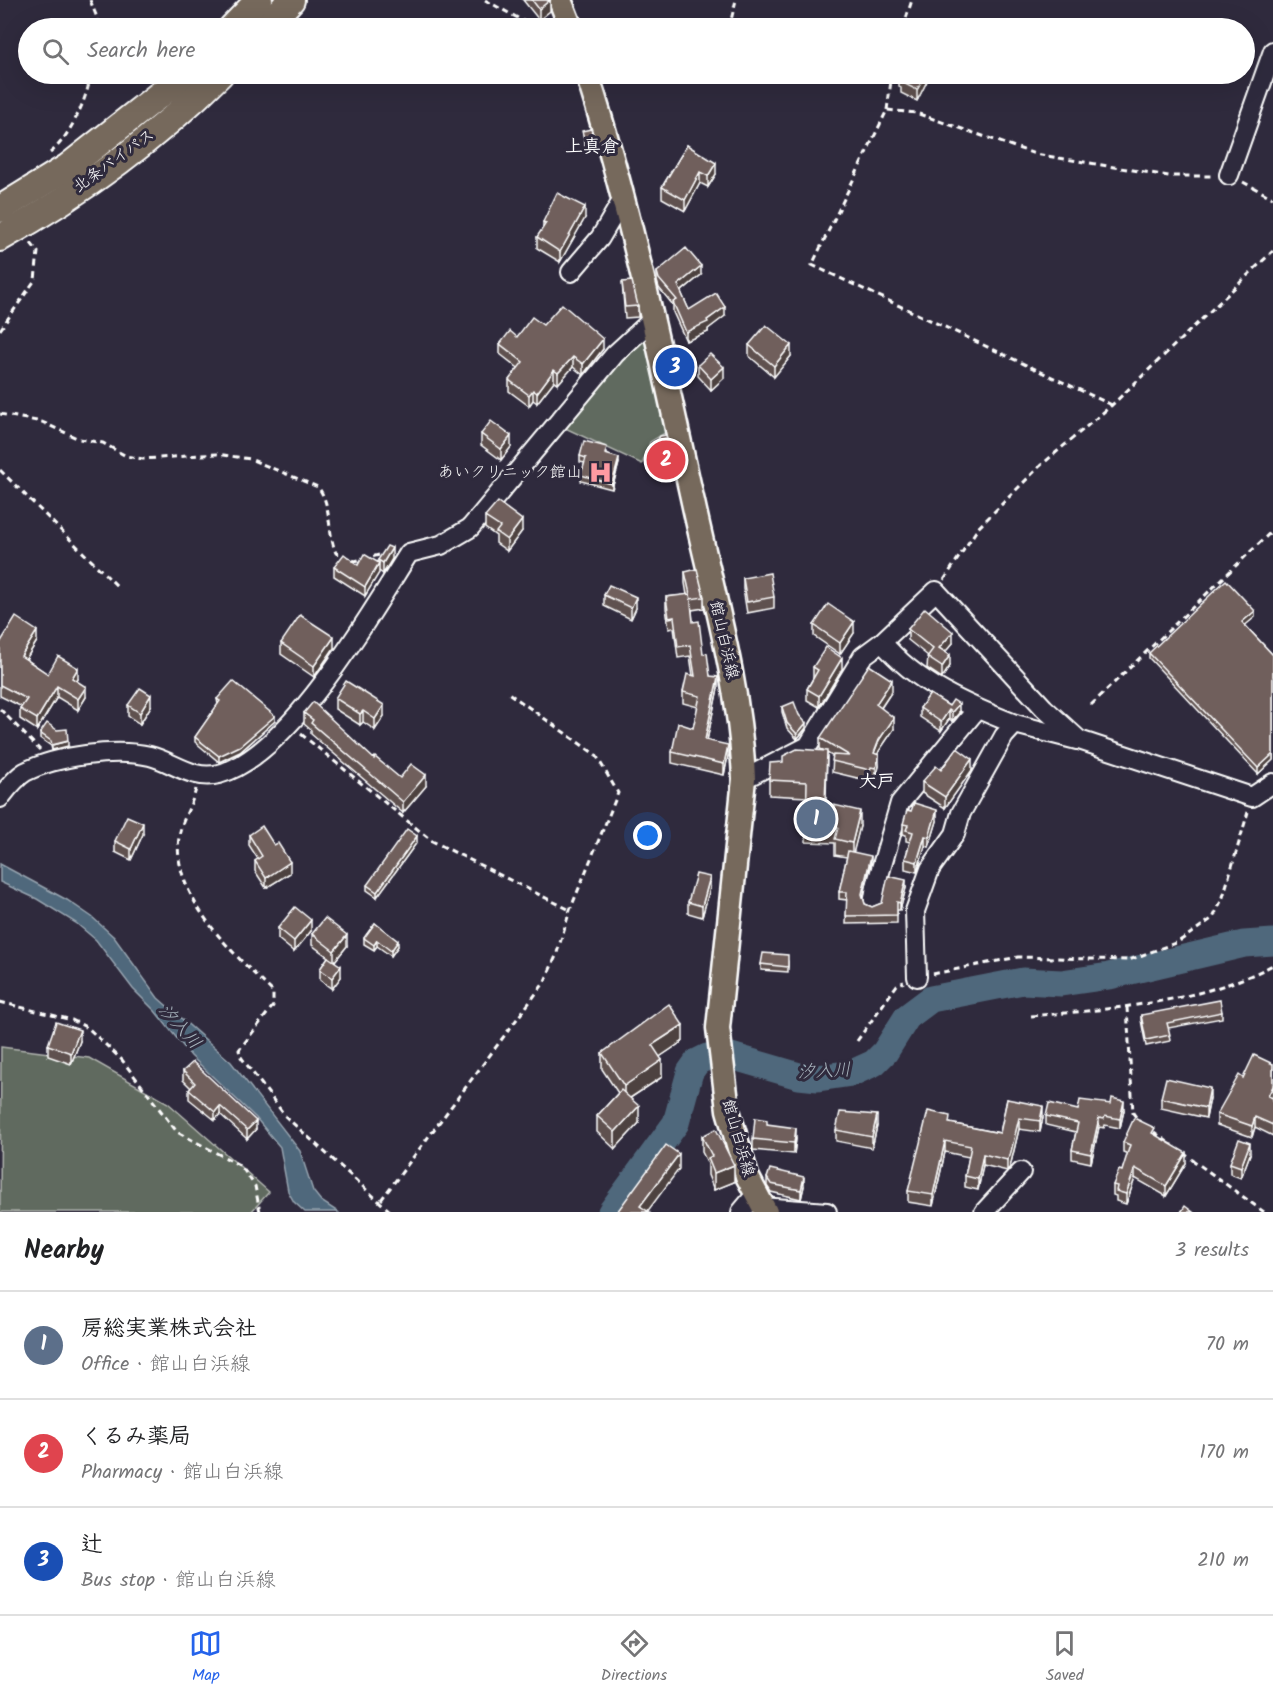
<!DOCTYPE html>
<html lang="en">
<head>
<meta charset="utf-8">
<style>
  body { margin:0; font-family:Kalam,"Klee One",sans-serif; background:#f2f2f2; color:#202124 }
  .you { position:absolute; left:648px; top:836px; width:21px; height:21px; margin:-15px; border:4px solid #fff; border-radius:50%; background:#1a73e8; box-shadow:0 0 0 9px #1a73e833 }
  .badge { display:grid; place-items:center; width:39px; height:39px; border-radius:50%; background:#2563eb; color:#fff; font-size:20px; font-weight:700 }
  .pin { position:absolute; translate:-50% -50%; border:3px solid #fff; box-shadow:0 2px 6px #0006 }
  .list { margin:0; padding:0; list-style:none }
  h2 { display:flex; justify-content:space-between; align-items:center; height:78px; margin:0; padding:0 24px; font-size:26px }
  h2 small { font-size:20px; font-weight:400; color:#757577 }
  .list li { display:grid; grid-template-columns:39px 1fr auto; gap:18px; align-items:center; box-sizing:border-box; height:108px; padding:0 24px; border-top:2px solid #e0e0e0 }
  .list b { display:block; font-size:22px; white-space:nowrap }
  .list p { margin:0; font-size:20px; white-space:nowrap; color:#757577 }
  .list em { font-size:20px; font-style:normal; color:#757577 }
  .icon { flex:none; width:33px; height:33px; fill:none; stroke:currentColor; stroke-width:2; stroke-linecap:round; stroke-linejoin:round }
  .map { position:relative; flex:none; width:1273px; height:1212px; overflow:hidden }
  .search { position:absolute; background:#fff; box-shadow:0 6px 24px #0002; left:18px; right:18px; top:18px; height:66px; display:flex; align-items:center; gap:15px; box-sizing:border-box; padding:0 21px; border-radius:33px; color:#757577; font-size:22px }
  .sheet { height:402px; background:#fff }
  nav { display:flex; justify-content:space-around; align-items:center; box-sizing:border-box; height:84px; border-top:2px solid #e0e0e0; background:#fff; font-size:16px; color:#757577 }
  nav a { display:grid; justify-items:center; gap:3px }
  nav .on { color:#2563eb }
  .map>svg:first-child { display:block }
  .green { fill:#606a5f; stroke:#b0b4af; stroke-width:1.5 }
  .water { fill:#50687b; stroke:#96a4b0; stroke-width:1.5 }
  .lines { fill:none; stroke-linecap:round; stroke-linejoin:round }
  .river { stroke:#50687b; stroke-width:27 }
  .minor-casing { stroke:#fff; stroke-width:22 }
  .major-casing { stroke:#fff; stroke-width:27 }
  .highway-casing { stroke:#fff; stroke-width:30 }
  .path { stroke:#fff; stroke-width:3; stroke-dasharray:6 4.5; stroke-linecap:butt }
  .minor { stroke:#2f2a3d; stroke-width:18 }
  .major { stroke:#76695c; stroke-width:22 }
  .highway { stroke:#76695c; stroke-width:26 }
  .wall { fill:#5f514f; stroke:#fff; stroke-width:1.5 }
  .shaded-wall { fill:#4e4240; stroke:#fff; stroke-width:1.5 }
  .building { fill:#6f5e5c; stroke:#fff; stroke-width:1.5 }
  .labels { text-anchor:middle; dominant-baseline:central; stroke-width:6; stroke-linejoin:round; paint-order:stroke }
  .street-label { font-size:16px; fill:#fff; stroke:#2f2a3d }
  .poi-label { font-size:16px; fill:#fff; stroke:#2f2a3d; text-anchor:end }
  .neighbourhood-label { font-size:18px; font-weight:bold; fill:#fff; stroke:#2f2a3d }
  .water-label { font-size:18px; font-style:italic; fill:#a8b4bd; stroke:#2f2a3d }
</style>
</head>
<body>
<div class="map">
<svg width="1273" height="1212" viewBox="0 0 1273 1212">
  <rect width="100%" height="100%" fill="#2f2a3d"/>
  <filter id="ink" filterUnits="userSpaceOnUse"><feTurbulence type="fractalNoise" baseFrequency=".0167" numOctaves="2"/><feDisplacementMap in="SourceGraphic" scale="12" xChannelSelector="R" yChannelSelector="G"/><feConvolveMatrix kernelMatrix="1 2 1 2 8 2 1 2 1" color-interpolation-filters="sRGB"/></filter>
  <g filter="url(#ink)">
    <g class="green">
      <polygon points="646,335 668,431 650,442 642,464 563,427"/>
      <polygon points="1,1047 89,1058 168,1103 269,1192 251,1212 0,1212"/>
    </g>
    <polygon class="water" points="0,864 67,900 92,917 114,937 158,998 231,1062 300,1151 313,1191 321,1201 338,1212 305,1212 294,1202 288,1191 280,1147 256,1118 191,1056 155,1011 133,989 96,940 76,923 37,899 0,882"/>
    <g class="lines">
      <polyline class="river" points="611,1212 676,1123 690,1072 697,1062 707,1057 731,1056 799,1076 818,1078 852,1073 874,1063 885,1052 907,1017 931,999 1023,981 1061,983 1109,976 1244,944 1273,942"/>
      <defs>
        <g id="minor">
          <polyline points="1229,175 1273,51"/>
          <polyline points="571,272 600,238 623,199"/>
          <path d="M882,642C917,684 966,705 1015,724"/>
          <polyline points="744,779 808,746 863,656 882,642 936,591 1044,708 1079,740 1252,797 1273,783"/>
          <path d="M0,798C7,789 15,778 25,772C56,756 115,748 150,756C174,762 193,781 219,774C290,755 370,614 409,553L441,545L470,528L615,354L653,319"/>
          <polyline points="873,904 876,886 900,803 977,709"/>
          <polyline points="917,977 915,911 930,869 955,834 961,813 1004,736 1015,724 1077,740"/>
          <polyline points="762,1207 827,1212"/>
          <polyline points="741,1212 756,1194"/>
          <polyline points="984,1212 1021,1172"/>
        </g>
        <g id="major">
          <polyline points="560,0 571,28"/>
          <path d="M587,74C632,214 661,358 693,502C713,594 740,685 744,779L718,1028L728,1110L747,1176L766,1212"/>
        </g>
        <g id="highway">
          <polyline points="232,28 259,0"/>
          <polyline points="265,28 291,0"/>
          <polyline points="0,209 68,167 186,74"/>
          <path d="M0,238C79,194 156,138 220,74"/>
        </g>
      </defs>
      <use href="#minor" class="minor-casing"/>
      <use href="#major" class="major-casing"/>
      <use href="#highway" class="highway-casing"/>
      <g class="path">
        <polyline points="90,0 98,20 97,28"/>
        <polyline points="485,0 536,28"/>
        <polyline points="729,28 736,0"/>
        <polyline points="903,28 912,0"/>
        <polyline points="887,110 892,74"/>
        <path d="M50,153C70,137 87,99 91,74"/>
        <polyline points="1243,182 1273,198"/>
        <polyline points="0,330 35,280 38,252 31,243"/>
        <polyline points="1112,405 812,265 887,110 916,113 1035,154 1169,176 1214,176"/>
        <path d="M0,414L42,422L79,439L103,443L126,456L143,459L217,454L250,459L318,487C332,505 327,532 336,553L355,561L383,554"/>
        <polyline points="0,470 117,586"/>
        <polyline points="944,580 978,528 1040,466 1112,405 1273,251"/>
        <polyline points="1091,705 1273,530"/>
        <polyline points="0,709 40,750"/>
        <polyline points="301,734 432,841 570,910"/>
        <path d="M196,789C192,805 181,821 179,837C171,897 234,954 273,992V1006L239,1050L241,1057L286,1117L391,1212"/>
        <polyline points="933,974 1018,957 1129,960 1178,942 1213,918 1223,897 1248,812"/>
        <polyline points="0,1002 72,1020 88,1028 122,1060 177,1132 241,1166 255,1186 260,1212"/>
        <polyline points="1127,1007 1133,1113 1139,1121"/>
        <path d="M1031,1016C1112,1009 1200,1003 1273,965"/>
        <polyline points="857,1041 897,985 904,982"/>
        <polyline points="1154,1132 1173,1146"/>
        <polyline points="1183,1153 1264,1212"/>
        <polyline points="381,1200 544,983 556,956 570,910 618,793 596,755 507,692"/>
      </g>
      <use href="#minor" class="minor"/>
      <use href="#major" class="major"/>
      <use href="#highway" class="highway"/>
    </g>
    <g class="wall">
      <polygon points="523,0 550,0 550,11 539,20"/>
      <polygon points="927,74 927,81 917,101 901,93 901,88 899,86 899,75"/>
      <polygon points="687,145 716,174 708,187 700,183 685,211 662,198 662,187"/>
      <polygon points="585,218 560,262 537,248 537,237 543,229 543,222"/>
      <polygon points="657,272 701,275 681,292 689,310 725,316 708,329 708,332 686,341 673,312 673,305 659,288 657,281"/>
      <polygon points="622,282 638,306 638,317 625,318"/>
      <polygon points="543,325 603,349 583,375 573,367 558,384 554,381 537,403 533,400 529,406 509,391 509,380 518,368 500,354 500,344"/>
      <polygon points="749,345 791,356 774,377 749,356"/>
      <polygon points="698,365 724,378 711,390 698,376"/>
      <polygon points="481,434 511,447 501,460 481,445"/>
      <polygon points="652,449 672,468 661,471 660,468 656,469 652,455"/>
      <polygon points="607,453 607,454 619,463 612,489 581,481 581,475 585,463 580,462 580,456"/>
      <polygon points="485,517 522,531 507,551 496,543 496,536 485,528"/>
      <polygon points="392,559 383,574 379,571 365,596 334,576 334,567 378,563 378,560"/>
      <polygon points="685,572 704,597 704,608 692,610 693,622 710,676 718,688 707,740 728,756 724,775 672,763 672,752 693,728 698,707 683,703 683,692 693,676 690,656 678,658 674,628 669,629 666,608 666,597 687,595 685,583"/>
      <polygon points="743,578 774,597 774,608 747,613 743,589"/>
      <polygon points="604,595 636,608 631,619 604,606"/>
      <polygon points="1255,617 1245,625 1273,655 1273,760 1258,774 1149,658 1149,653"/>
      <polygon points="814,625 854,633 840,654 814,636"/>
      <polygon points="908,629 953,643 945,652 950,666 942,678 927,668 928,656 908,640"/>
      <polygon points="37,641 26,659 48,674 78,679 77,681 86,697 78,710 57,697 37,730 20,719 20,709 22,707 0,696 0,643"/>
      <polygon points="281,643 334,648 314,677 281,654"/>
      <polygon points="813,667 842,669 819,707 807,700 807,689 813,678"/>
      <polygon points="892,691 881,708 894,729 879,751 877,754 879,766 876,779 871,778 870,781 832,772 833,757 827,753 826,803 860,826 853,852 871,863 863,897 865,904 872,907 882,903 906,888 900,910 897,910 897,923 846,924 847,900 839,899 839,892 847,857 835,855 835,843 806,842 807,797 769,795 769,780 783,762 823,750 820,749 820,738"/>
      <polygon points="930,694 959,713 952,721 949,719 941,731 920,717 920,708"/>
      <polygon points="335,698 384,716 375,730 363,722 360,725 335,709"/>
      <polygon points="217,699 275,721 240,752 219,762 195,742 195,737 218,705"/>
      <polygon points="128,705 151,706 140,724 128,716"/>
      <polygon points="782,707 799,715 806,728 797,739 787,728 782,712"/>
      <polygon points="304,713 374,759 400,778 426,786 403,813 311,734 311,730 304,724"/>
      <polygon points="40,733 68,746 52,750 51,746 40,738"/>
      <polygon points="941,770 972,770 945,808 922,793 922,782"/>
      <polygon points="937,821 929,847 925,846 917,872 905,869 905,859 910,842 906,841 906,835 903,834 903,824"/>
      <polygon points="143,834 131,860 115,852 115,841"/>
      <polygon points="249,835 290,873 266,888 255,871 255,861 258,859 249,845"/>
      <polygon points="417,842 377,897 367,890 367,885"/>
      <polygon points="710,888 702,917 688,913 688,902"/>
      <polygon points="375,923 398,946 391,956 377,946 374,950 364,944 364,938"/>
      <polygon points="278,928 311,931 294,952 278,939"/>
      <polygon points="312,934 347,946 335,961 341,977 332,989 320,980 320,969 328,957 312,945"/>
      <polygon points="788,961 788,972 761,970 761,964"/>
      <polygon points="1222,1012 1222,1018 1168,1028 1170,1041 1146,1046 1141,1020 1141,1015"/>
      <polygon points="80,1041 71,1064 48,1056 48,1045"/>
      <polygon points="683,1041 659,1057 662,1077 630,1098 639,1123 615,1149 597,1132 597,1116 618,1093 602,1069 602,1053"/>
      <polygon points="1273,1064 1273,1136 1255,1127 1252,1137 1217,1125 1217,1114 1243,1078"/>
      <polygon points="183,1071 256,1129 247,1139 220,1114 215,1120 189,1099 189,1090 191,1088 183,1080"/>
      <polygon points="1161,1098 1210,1098 1206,1118 1161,1108"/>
      <polygon points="1007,1099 1043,1117 1040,1132 1019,1129 1010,1167 1007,1171 983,1165 978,1190 965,1187 965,1176 969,1157 945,1152 933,1206 908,1202 908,1191 950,1123 1000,1133"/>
      <polygon points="1078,1110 1124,1110 1120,1128 1105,1125 1104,1128 1099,1127 1091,1163 1072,1159 1072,1150 1076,1132 1046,1125 1046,1116"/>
      <polygon points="767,1124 796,1139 794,1154 753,1150 753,1139"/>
      <polygon points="877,1126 872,1148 836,1141 836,1130"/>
      <polygon points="1155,1135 1186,1163 1166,1196 1135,1178 1126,1204 1116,1201 1116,1196 1113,1195 1113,1185 1122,1171 1128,1154 1123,1152 1123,1142"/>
      <polygon points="702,1136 734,1182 714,1190 708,1175 708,1164 702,1152"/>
      <polygon points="1250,1154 1241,1178 1230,1174 1230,1163"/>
      <polygon points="767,1178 804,1186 801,1199 771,1192 767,1186"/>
    </g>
    <g class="shaded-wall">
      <polygon points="550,0 550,11 539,20 539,9"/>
      <polygon points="926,74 927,74 927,81 917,101 917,90"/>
      <polygon points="594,140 594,146 585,148 585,142"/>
      <polygon points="716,163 716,174 708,187 708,176"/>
      <polygon points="700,172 700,183 685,211 685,200"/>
      <polygon points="585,207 585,218 560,262 560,252"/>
      <polygon points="701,266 701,275 678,294 678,285"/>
      <polygon points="725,307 725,316 708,329 708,332 686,341 686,332 707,320"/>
      <polygon points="603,339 603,349 583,375 583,364"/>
      <polygon points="791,345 791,356 774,377 774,366"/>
      <polygon points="573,357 573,367 558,384 558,373"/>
      <polygon points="724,367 724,378 711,390 711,379"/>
      <polygon points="554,370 554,381 537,403 537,393"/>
      <polygon points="533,390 533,400 529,406 529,395"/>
      <polygon points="511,436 511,447 501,460 501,449"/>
      <polygon points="619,458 619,463 612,489 612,484"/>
      <polygon points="660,462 660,468 656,469 656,463"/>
      <polygon points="672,462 672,468 661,471 661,465"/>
      <polygon points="522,520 522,531 507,551 507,540"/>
      <polygon points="392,548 392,559 383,574 383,563"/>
      <polygon points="379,563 379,573 365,596 365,587"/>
      <polygon points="636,597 636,608 631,619 631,608"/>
      <polygon points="1255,611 1255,617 1242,628 1242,622"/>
      <polygon points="854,622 854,633 840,654 840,643"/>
      <polygon points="37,631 37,641 21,667 21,656"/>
      <polygon points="953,632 953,643 939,659 939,648"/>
      <polygon points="334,637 334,648 314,677 314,666"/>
      <polygon points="950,655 950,666 942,678 942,667"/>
      <polygon points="842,658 842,669 819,707 819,696"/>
      <polygon points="78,668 78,679 72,689 72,678"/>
      <polygon points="718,677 718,688 705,750 705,740"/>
      <polygon points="892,680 892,691 876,715 876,704"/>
      <polygon points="57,686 57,697 37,730 37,719"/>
      <polygon points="86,687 86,697 78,710 78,699"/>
      <polygon points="151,695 151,706 140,724 140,713"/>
      <polygon points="959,704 959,713 952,721 952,712"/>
      <polygon points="384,705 384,716 375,730 375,719"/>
      <polygon points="949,710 949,719 941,731 941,722"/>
      <polygon points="363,711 363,722 360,725 360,714"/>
      <polygon points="275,716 275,721 240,752 219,762 219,756"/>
      <polygon points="894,718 894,729 879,751 874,764 874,753 879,740"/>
      <polygon points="806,723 806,728 797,739 797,734"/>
      <polygon points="68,741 68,746 52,750 52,745"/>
      <polygon points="728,745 728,756 724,775 724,764"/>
      <polygon points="1273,754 1273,760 1258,774 1258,768"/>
      <polygon points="879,755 879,766 876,779 876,768"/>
      <polygon points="972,759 972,770 945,808 945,797"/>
      <polygon points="426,775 426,786 403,813 403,802"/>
      <polygon points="937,810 937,821 929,847 929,837"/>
      <polygon points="860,811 860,826 852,858 852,843"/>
      <polygon points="143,823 143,834 131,860 131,849"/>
      <polygon points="417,836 417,842 377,897 377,892"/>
      <polygon points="925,836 925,846 917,872 917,862"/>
      <polygon points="871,856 871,863 862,902 862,894"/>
      <polygon points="290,862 290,873 266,888 266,878"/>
      <polygon points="710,877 710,888 702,917 702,906"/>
      <polygon points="906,880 906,888 900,910 900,903"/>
      <polygon points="311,920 311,931 294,952 294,941"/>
      <polygon points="347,935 347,946 334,962 334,951"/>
      <polygon points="377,940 377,946 374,950 374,945"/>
      <polygon points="398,941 398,946 391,956 391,951"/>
      <polygon points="341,966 341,977 332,989 332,978"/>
      <polygon points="683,1025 683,1041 652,1062 652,1045"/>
      <polygon points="80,1030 80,1041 71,1064 71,1053"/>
      <polygon points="662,1060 662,1077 624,1102 624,1086"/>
      <polygon points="1273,1086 1273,1097 1268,1107 1268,1096"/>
      <polygon points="1210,1088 1210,1098 1206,1118 1206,1108"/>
      <polygon points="1124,1101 1124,1110 1120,1128 1120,1119"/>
      <polygon points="220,1106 220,1114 215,1120 215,1112"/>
      <polygon points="639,1106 639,1123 615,1149 615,1132"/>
      <polygon points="1043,1106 1043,1117 1040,1132 1040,1121"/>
      <polygon points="877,1115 877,1126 872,1148 872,1137"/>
      <polygon points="1255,1117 1255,1127 1252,1137 1252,1126"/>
      <polygon points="1019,1118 1019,1129 1010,1167 1007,1171 1007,1160"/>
      <polygon points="1099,1118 1099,1127 1091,1163 1091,1154"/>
      <polygon points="256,1121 256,1129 247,1139 247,1130"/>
      <polygon points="796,1128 796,1139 794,1154 794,1143"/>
      <polygon points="945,1141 945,1152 933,1206 933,1195"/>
      <polygon points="1250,1143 1250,1154 1241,1178 1241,1167"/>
      <polygon points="1186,1153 1186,1163 1166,1196 1166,1186"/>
      <polygon points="679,1154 679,1169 647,1212 640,1206"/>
      <polygon points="983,1154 983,1165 978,1190 978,1179"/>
      <polygon points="734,1165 734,1182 714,1190 714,1173"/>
      <polygon points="1135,1168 1135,1178 1126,1204 1126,1194"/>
      <polygon points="804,1177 804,1186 801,1199 801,1190"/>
    </g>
    <g class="building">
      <polygon points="532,0 550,0 539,9"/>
      <polygon points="900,74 926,74 917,90 901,82 903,78 899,75"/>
      <polygon points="591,129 594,140 585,142 582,131"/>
      <polygon points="687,145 716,163 708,176 700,172 685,200 662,187"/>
      <polygon points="557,193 585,207 560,252 537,237 546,223 543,222"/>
      <polygon points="686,248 701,266 678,285 689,310 716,293 725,307 707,320 708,322 686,332 673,302 677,300 659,279 657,272"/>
      <polygon points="632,281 638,306 625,307 622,282"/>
      <polygon points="562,304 603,339 583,364 573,357 558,373 554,370 537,393 533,390 529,395 509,380 523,362 500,344 510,331 517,337 532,317 543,325"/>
      <polygon points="766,325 791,345 774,366 749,345"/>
      <polygon points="710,354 724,367 711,379 698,365"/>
      <polygon points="491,421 511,436 501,449 481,434"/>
      <polygon points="666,435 672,462 661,465 660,462 656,463 652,449 660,436"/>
      <polygon points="584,441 607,447 605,454 619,458 612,484 581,475 586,458 580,456"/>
      <polygon points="498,502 522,520 507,540 496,532 500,527 485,517"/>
      <polygon points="387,546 392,548 383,563 378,560"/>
      <polygon points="344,554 358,565 364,554 379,563 365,587 334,567"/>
      <polygon points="697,569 704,597 691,599 685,572"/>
      <polygon points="770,573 774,597 747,602 743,578"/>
      <polygon points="1226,580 1255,611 1242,622 1273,655 1273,754 1258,768 1149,653"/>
      <polygon points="609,585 636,597 631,608 604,595"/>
      <polygon points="690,594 693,622 699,621 703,654 707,653 710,676 718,677 705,740 728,745 724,764 672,752 678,723 693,728 700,696 683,692 687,674 695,676 690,645 678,647 674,617 669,618 666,597"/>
      <polygon points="828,604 854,622 840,643 814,625"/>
      <polygon points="925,608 953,632 939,648 950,655 942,667 927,657 933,649 908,629"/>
      <polygon points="300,615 334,637 314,666 281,643"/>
      <polygon points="16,617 37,631 21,656 48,674 58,656 78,668 72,678 86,687 78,699 57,686 37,719 20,709 27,699 0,685 0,643"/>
      <polygon points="826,647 842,658 819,696 807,689 818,670 813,667"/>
      <polygon points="869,665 892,680 876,704 894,718 879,740 874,753 879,755 876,768 871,767 870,770 832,761 833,755 850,756 820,738"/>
      <polygon points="233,681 275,716 240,746 219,756 195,737 220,701 217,699"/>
      <polygon points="346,681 384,705 375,719 363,711 360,714 335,698"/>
      <polygon points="140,688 151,695 140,713 128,705"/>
      <polygon points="930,694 949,706 953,700 959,704 952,712 949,710 941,722 920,708"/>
      <polygon points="313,702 374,759 375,757 400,778 411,764 426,775 403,802 311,723 313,720 304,713"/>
      <polygon points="794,702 799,715 806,723 797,734 787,723 782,707"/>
      <polygon points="47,723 57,730 67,729 68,741 52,745 51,741 40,733"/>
      <polygon points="957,748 972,759 945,797 922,782 936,766 941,770"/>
      <polygon points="797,749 827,751 825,803 860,811 852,843 835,839 838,828 806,826 807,782 769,780 770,763 783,762 783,756"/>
      <polygon points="914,803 937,810 929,837 925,836 917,862 905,859 913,832 906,830 908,825 903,824 907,810 911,811"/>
      <polygon points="127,816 143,823 131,849 115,841"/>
      <polygon points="262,826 274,845 278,843 290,862 266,878 255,861 262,856 249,835"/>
      <polygon points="407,829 417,836 377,892 367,885"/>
      <polygon points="848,851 871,856 862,894 865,904 872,907 882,903 888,876 906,880 900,903 897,902 897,915 846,916 847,892 839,892"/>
      <polygon points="696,874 710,877 702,906 688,902"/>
      <polygon points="295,907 311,920 294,941 278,928"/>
      <polygon points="325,918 347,935 334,951 312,934"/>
      <polygon points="375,923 398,941 391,951 377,940 374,945 364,938"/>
      <polygon points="763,953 788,955 788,967 761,964"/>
      <polygon points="328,957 341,966 332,978 320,969"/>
      <polygon points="1220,1000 1222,1012 1167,1023 1170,1035 1146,1040 1141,1015"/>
      <polygon points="669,1004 683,1025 652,1045 662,1060 624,1086 602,1053"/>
      <polygon points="56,1022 80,1030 71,1053 48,1045"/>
      <polygon points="1254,1055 1273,1064 1273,1086 1268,1096 1273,1098 1273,1125 1255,1117 1252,1126 1217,1114 1239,1075 1243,1078"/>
      <polygon points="193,1062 256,1121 247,1130 220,1106 215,1112 189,1090 195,1083 183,1071"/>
      <polygon points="1166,1078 1210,1088 1206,1108 1161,1098"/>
      <polygon points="621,1090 639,1106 615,1132 597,1116"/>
      <polygon points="1112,1098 1124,1101 1120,1119 1105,1116 1104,1119 1099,1118 1091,1154 1072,1150 1078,1123 1046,1116 1049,1103 1078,1110 1080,1100 1111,1104"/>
      <polygon points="1007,1099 1043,1106 1040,1121 1019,1118 1010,1156 1007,1160 983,1154 978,1179 965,1176 971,1146 945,1141 933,1195 908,1191 928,1111 950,1116 949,1123 1000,1133"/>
      <polygon points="840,1112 877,1115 872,1137 836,1130"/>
      <polygon points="755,1118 767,1120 767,1124 796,1128 794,1143 753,1139"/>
      <polygon points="1134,1118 1155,1128 1152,1133 1186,1153 1166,1186 1135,1168 1126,1194 1116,1191 1117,1186 1113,1185 1119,1170 1122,1171 1130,1145 1123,1142"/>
      <polygon points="716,1129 734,1165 714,1173 708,1158 712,1156 702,1136"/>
      <polygon points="1239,1139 1250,1143 1241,1167 1230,1163"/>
      <polygon points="666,1145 679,1154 640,1206 649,1212 617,1212"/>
      <polygon points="770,1169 804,1177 801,1190 771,1184 767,1178"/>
      <polygon points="1185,1206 1193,1212 1181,1212"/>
    </g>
  </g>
  <defs>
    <symbol id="hospital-bare" viewBox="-9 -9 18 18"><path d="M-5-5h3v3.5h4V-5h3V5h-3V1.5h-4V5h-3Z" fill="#ff9aa2" stroke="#2f2a3d" stroke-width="2.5" paint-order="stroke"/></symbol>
  </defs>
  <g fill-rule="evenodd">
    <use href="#hospital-bare" x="584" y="456" width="33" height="33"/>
  </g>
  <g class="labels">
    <g class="street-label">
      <text transform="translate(114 161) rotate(-36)">北条バイパス</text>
      <text transform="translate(724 640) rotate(77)">館山白浜線</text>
      <text transform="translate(738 1138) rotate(74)">館山白浜線</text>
    </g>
    <g class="poi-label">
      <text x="582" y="472">あいクリニック館山</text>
    </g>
    <g class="neighbourhood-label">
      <text x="592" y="147">上真倉</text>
      <text x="877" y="782">大戸</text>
    </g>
    <g class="water-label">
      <text transform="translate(179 1027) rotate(48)">汐入川</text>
      <text transform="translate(824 1072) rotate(-3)">汐入川</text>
    </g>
  </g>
</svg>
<div class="you"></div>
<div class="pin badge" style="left:816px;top:819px;background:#5c6f8a">1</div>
<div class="pin badge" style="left:666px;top:460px;background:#e0444e">2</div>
<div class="pin badge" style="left:675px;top:367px;background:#1a4fb4">3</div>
<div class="search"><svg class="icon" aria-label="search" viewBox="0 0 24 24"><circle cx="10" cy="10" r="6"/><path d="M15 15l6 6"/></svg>Search here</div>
</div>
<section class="sheet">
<h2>Nearby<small>3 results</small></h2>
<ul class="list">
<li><span class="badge" style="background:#5c6f8a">1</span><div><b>房総実業株式会社</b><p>Office · 館山白浜線</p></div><em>70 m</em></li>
<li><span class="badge" style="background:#e0444e">2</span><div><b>くるみ薬局</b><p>Pharmacy · 館山白浜線</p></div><em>170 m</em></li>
<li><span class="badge" style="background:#1a4fb4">3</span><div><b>辻</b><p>Bus stop · 館山白浜線</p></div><em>210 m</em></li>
</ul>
</section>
<nav>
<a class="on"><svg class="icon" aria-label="map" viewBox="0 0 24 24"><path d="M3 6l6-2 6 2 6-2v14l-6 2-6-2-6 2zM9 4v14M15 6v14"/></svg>Map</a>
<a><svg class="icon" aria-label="directions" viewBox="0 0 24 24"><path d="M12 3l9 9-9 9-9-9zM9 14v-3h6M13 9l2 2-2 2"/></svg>Directions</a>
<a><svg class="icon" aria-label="saved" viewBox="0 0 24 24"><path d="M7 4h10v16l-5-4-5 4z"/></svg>Saved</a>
</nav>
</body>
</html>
